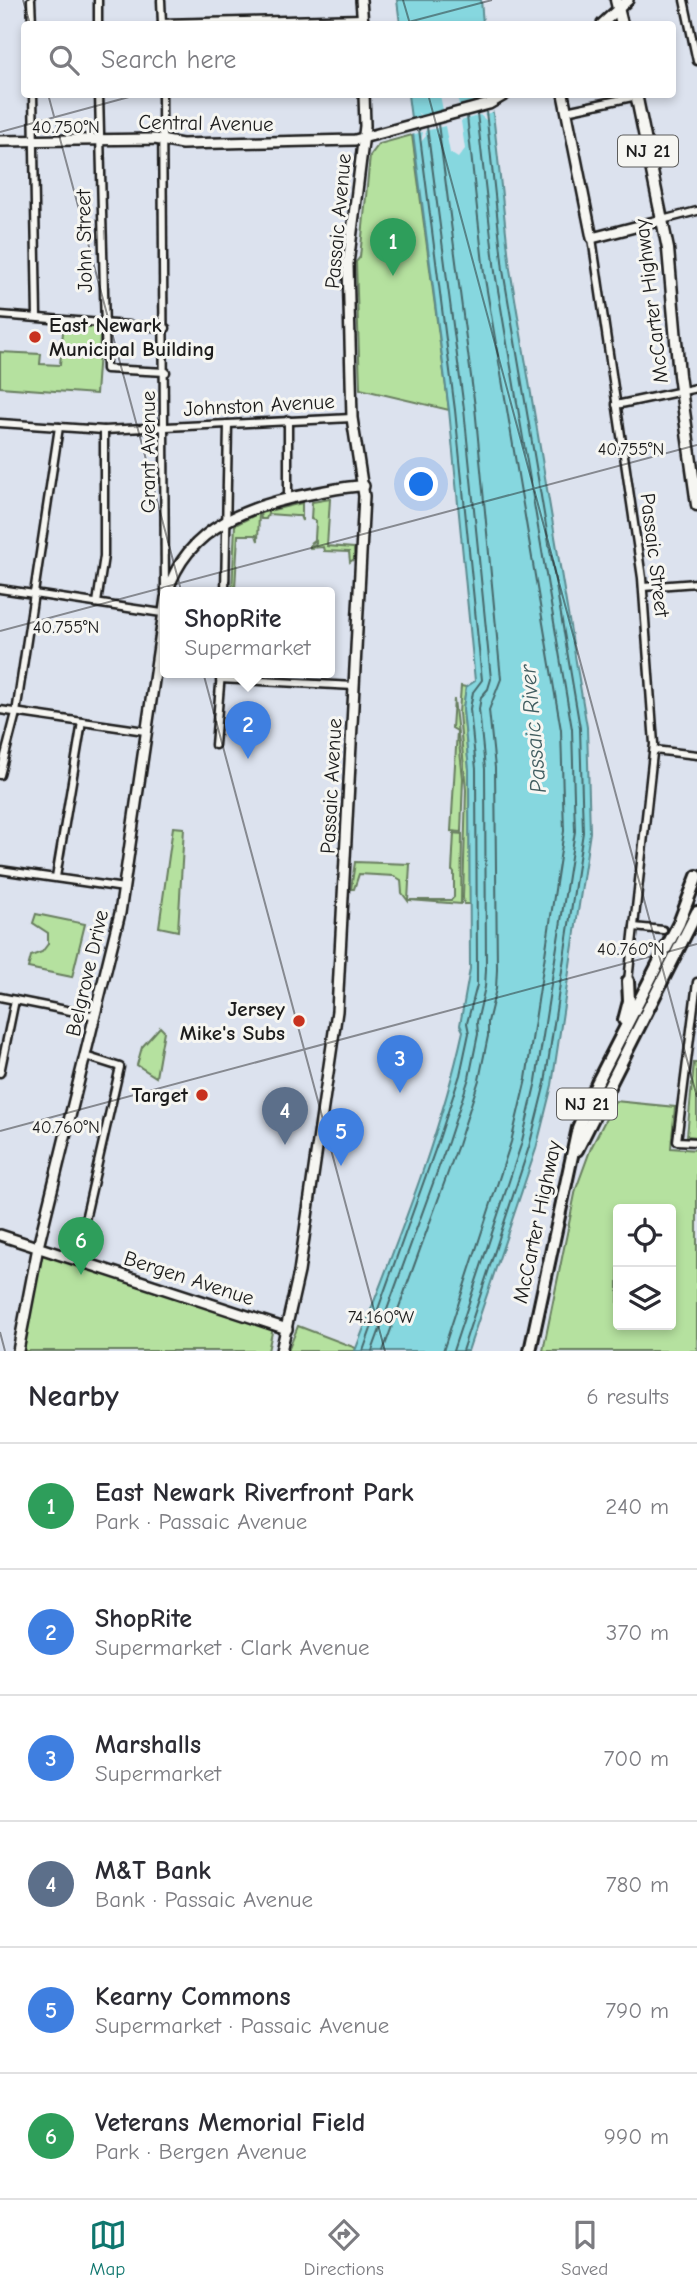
<!DOCTYPE html>
<html lang="en">
<head>
<meta charset="utf-8">
<style>
  body { margin:0; font-family:"Comic Neue",sans-serif; background:#f2f2f3; color:#2b2b33 }
  .controls { position:absolute; right:21px; bottom:21px; display:grid; overflow:hidden; border-radius:7px; box-shadow:0 4px 10px #0003 }
  .controls button { width:63px; height:63px; display:grid; place-items:center; padding:0; border:0; border-bottom:2px solid #e1e1e2; background:#fff; color:#2b2b33; font:35px sans-serif }
  .you { position:absolute; left:422px; top:485px; width:24px; height:24px; margin:-18px; border:5px solid #fff; border-radius:50%; background:#1a73e8; box-shadow:0 0 0 10px #1a73e833 }
  .badge { display:grid; place-items:center; width:46px; height:46px; border-radius:50%; background:#0f766e; color:#fff; font-size:23px; font-weight:700 }
  .pin { position:absolute; translate:-50% -58px; filter:drop-shadow(0 2px 4px #0008) }
  .pin::after { content:''; position:absolute; top:37px; width:24px; height:21px; background:inherit; clip-path:polygon(0 0,100% 0,50% 100%) }
  .popup { position:absolute; left:160px; top:587px; width:175px; height:91px; box-sizing:border-box; display:grid; place-content:center; border-radius:7px; background:#fff; filter:drop-shadow(0 2px 5px #0005); font-size:23px; white-space:nowrap; color:#7c7c81 }
  .popup b { font-size:26px; color:#2b2b33 }
  .popup::after { content:''; position:absolute; left:50%; top:100%; margin-left:-14px; border:14px solid transparent; border-top-color:#fff }
  .list { margin:0; padding:0; list-style:none }
  h2 { display:flex; justify-content:space-between; align-items:center; height:91px; margin:0; padding:0 28px; font-size:30px }
  h2 small { font-size:23px; font-weight:400; color:#7c7c81 }
  .list li { display:grid; grid-template-columns:46px 1fr auto; gap:21px; align-items:center; box-sizing:border-box; height:126px; padding:0 28px; border-top:2px solid #e1e1e2 }
  .list b { display:block; font-size:26px; white-space:nowrap }
  .list p { margin:0; font-size:23px; white-space:nowrap; color:#7c7c81 }
  .list em { font-size:23px; font-style:normal; color:#7c7c81 }
  .icon { flex:none; width:38px; height:38px; fill:none; stroke:currentColor; stroke-width:2; stroke-linecap:round; stroke-linejoin:round }
  .map { position:relative; flex:none; width:697px; height:1351px; overflow:hidden }
  .search { position:absolute; background:#fff; box-shadow:0 4px 10px #0003; left:21px; right:21px; top:21px; height:77px; display:flex; align-items:center; gap:18px; box-sizing:border-box; padding:0 24px; border-radius:7px; color:#7c7c81; font-size:26px }
  .sheet { height:847px; background:#fff }
  nav { display:flex; justify-content:space-around; align-items:center; box-sizing:border-box; height:98px; border-top:2px solid #e1e1e2; background:#fff; font-size:19px; color:#7c7c81 }
  nav a { display:grid; justify-items:center; gap:4px }
  nav .on { color:#0f766e }
  .map>svg:first-child { display:block }
  .green { fill:#b5e19f; stroke:#687e5e; stroke-width:2; fill-rule:evenodd }
  .water { fill:#86d7df; stroke:#5c8c91; stroke-width:2 }
  .pier { fill:#dce2ee }
  .lines { fill:none; stroke-linecap:round; stroke-linejoin:round }
  .shore { stroke:#46676a; stroke-width:2 }
  .street-casing { stroke:#1c1c1c; stroke-width:11 }
  .secondary-casing { stroke:#1c1c1c; stroke-width:14 }
  .primary-casing { stroke:#1c1c1c; stroke-width:15 }
  .highway-casing { stroke:#1c1c1c; stroke-width:16 }
  .street { stroke:#f6f6f2; stroke-width:6 }
  .secondary { stroke:#f6f6f2; stroke-width:9 }
  .primary { stroke:#f6f6f2; stroke-width:10 }
  .highway { stroke:#f6f6f2; stroke-width:10 }
  .ticks { fill:none; stroke:#1c1c1c; stroke-width:2; stroke-opacity:0.45 }
  .poi-dot { fill:#c8321e; stroke:#f6f6f2; stroke-width:2.5 }
  .labels { text-anchor:middle; dominant-baseline:central; stroke-width:6; stroke-linejoin:round; paint-order:stroke }
  .shield { fill:#f6f6f2; stroke:#5d5d5c; stroke-width:2 }
  .shield-label { font-size:19px; font-weight:bold; fill:#1c1c1c }
  .street-label { font-size:21px; fill:#1c1c1c; stroke:#f6f6f2 }
  .poi-label { font-size:21px; font-weight:bold; fill:#1c1c1c; stroke:#f6f6f2; text-anchor:end }
  .water-label { font-size:23px; font-style:italic; fill:#415d60; stroke:#f6f6f2 }
  .ticks-label { font-size:18px; text-anchor:middle; fill:#1c1c1c; stroke:#f6f6f2; stroke-width:6; stroke-linejoin:round; paint-order:stroke }
</style>
</head>
<body>
<div class="map">
<svg width="697" height="1351" viewBox="0 0 697 1351">
  <rect width="100%" height="100%" fill="#dce2ee"/>
  <filter id="ink" filterUnits="userSpaceOnUse"><feTurbulence type="fractalNoise" baseFrequency=".0143" numOctaves="2"/><feDisplacementMap in="SourceGraphic" scale="14" xChannelSelector="R" yChannelSelector="G"/><feConvolveMatrix kernelMatrix="1 2 1 2 8 2 1 2 1" color-interpolation-filters="sRGB"/></filter>
  <g filter="url(#ink)">
    <g class="green">
      <polygon points="412,135 449,410 360,389 356,262 360,257 370,156 379,144"/>
      <polygon points="64,321 101,324 96,394 0,387 0,352 41,354 40,364 60,365"/>
      <polygon points="330,499 327,546 354,548 354,559 350,562 349,552 324,551 323,547 310,548 310,545 316,544 316,541 310,543 315,539 316,521 311,519 312,502"/>
      <polygon points="302,503 302,521 300,516 296,516 268,514 266,519 261,519 260,513"/>
      <polygon points="259,513 258,541 256,535 238,535 235,589 240,592 232,593 235,525"/>
      <polygon points="461,686 466,687 463,709 469,769 470,904 464,904 463,898 466,790 459,713"/>
      <polygon points="454,699 463,778 461,832 451,831 457,731 452,728"/>
      <polygon points="173,827 184,828 178,931 159,927"/>
      <polygon points="454,833 462,834 461,904 409,900 451,900 454,897 454,872 452,871"/>
      <polygon points="355,862 410,864 408,901 402,893 401,880 394,876 359,874 354,889 351,889"/>
      <polygon points="36,914 85,924 72,977 28,968 31,956 42,952 48,944 48,933 33,923"/>
      <polygon points="160,1027 164,1031 156,1077 137,1065 142,1047"/>
      <polygon points="694,1063 697,1063 697,1137 687,1136"/>
      <path d="M615,1101L675,1107L671,1148L697,1150V1351H543L576,1189L591,1148ZM618,1209H671V1325H618Z"/>
      <polygon points="38,1245 274,1323 268,1351 18,1351"/>
      <polygon points="298,1326 356,1348 355,1351 288,1351"/>
    </g>
    <g class="water">
      <polygon points="397,0 481,0 483,24 400,24"/>
      <path d="M408,95H491L510,269L587,727L590,832L552,1085L536,1149L468,1351H355C395,1246 439,1141 463,1031L460,1025L470,969L469,769L463,709L466,687L475,681L449,410Z"/>
    </g>
    <polygon class="pier" points="440,95 457,95 459,105 477,100 478,95 482,96 480,99 493,96 495,111 483,115 488,116 488,122 480,115 461,121 465,149 458,158 450,153 445,126 425,131 426,136 421,142 423,132 411,135 409,119 420,116 417,112 422,116 443,110"/>
    <g class="lines">
      <g class="shore">
        <polyline points="363,1351 439,1139 460,1075 469,1033 467,1023 477,985 477,969 476,769 470,709 473,692 482,680 455,410 419,129"/>
        <polyline points="372,1351 448,1142 469,1078 478,1034 477,1022 485,987 486,969 485,769 479,709 481,697 488,689 491,679 464,409 427,127"/>
        <polyline points="383,1351 458,1145 479,1080 488,1036 488,1022 496,989 497,969 495,768 489,710 501,679 475,407 438,124"/>
        <polyline points="443,1351 511,1142 526,1079 564,831 561,730 484,273 467,116"/>
        <polyline points="453,1351 521,1145 536,1081 575,831 572,729 495,272 477,113"/>
        <polyline points="462,1351 529,1147 545,1083 583,832 580,728 503,270 486,111"/>
      </g>
      <defs>
        <g id="street">
          <polyline points="31,0 32,24"/>
          <polyline points="98,0 98,24"/>
          <polyline points="161,0 162,24"/>
          <polyline points="684,0 697,61"/>
          <polyline points="162,23 363,18"/>
          <polyline points="33,94 37,317"/>
          <polyline points="99,94 106,369 166,372"/>
          <polyline points="162,94 165,593"/>
          <polyline points="566,111 637,96"/>
          <polyline points="662,220 697,211"/>
          <polyline points="592,238 642,578 654,744 628,981"/>
          <polyline points="0,315 166,328"/>
          <polyline points="616,405 697,388"/>
          <polyline points="288,420 288,498"/>
          <polyline points="0,423 104,430 352,418"/>
          <polyline points="643,587 697,583"/>
          <polyline points="0,589 162,613"/>
          <polyline points="225,593 228,424"/>
          <polyline points="97,603 104,556 104,430"/>
          <polyline points="220,679 354,686"/>
          <polyline points="0,710 145,731"/>
          <polyline points="215,745 221,673"/>
          <polyline points="654,750 697,755"/>
          <polyline points="0,775 16,713 59,427"/>
          <polyline points="0,870 124,888"/>
          <polyline points="56,877 82,722"/>
          <polyline points="634,927 663,930"/>
          <polyline points="697,982 677,1141 697,1142"/>
          <polyline points="0,997 96,1016"/>
          <polyline points="0,1073 15,1000"/>
          <polyline points="76,1259 120,1067 85,1056"/>
        </g>
        <g id="secondary">
          <polyline points="361,0 363,24"/>
          <polyline points="602,24 628,0"/>
          <polyline points="563,94 592,238 662,220"/>
          <polyline points="0,141 155,139 182,144 355,140 489,104 506,94"/>
          <path d="M167,593C187,525 254,504 315,493C331,490 347,486 364,486"/>
          <polyline points="0,1235 287,1329"/>
          <polyline points="18,1351 38,1247 120,913 166,598"/>
          <polyline points="281,1351 299,1272 337,1011 364,496 352,418 348,264 365,126 364,94"/>
        </g>
        <g id="primary">
          <polyline points="616,0 622,24"/>
          <polyline points="636,94 668,249 679,375 697,505"/>
        </g>
        <g id="highway">
          <polyline points="624,1020 629,1001 628,981"/>
          <polyline points="577,1150 697,912"/>
          <polyline points="530,1351 578,1128 597,1083 679,923 697,876"/>
        </g>
      </defs>
      <use href="#street" class="street-casing"/>
      <use href="#secondary" class="secondary-casing"/>
      <use href="#primary" class="primary-casing"/>
      <use href="#highway" class="highway-casing"/>
      <use href="#street" class="street"/>
      <use href="#secondary" class="secondary"/>
      <use href="#primary" class="primary"/>
      <use href="#highway" class="highway"/>
    </g>
  </g>
  <path class="ticks" d="M23,0L30,24M403,0L410,24M401,24L492,0M48,94L385,1351M428,94L697,1097M0,132L140,94M0,631L697,445M0,1131L697,944M0,1332L5,1351"/>
  <g class="poi-dot">
    <circle cx="35" cy="337" r="7"/>
    <circle cx="299" cy="1021" r="7"/>
    <circle cx="202" cy="1095" r="7"/>
  </g>
  <g class="labels">
    <g class="shield">
      <rect x="618" y="135.5" width="60" height="31" rx="5"/>
      <rect x="557" y="1088.5" width="60" height="31" rx="5"/>
    </g>
    <g class="shield-label">
      <text x="648" y="151">NJ 21</text>
      <text x="587" y="1104">NJ 21</text>
    </g>
    <g class="street-label">
      <text transform="translate(206 123) rotate(1)">Central Avenue</text>
      <text transform="translate(338 221) rotate(-85)">Passaic Avenue</text>
      <text transform="translate(84 241) rotate(-91)">John Street</text>
      <text transform="translate(651 301) rotate(-97)">McCarter Highway</text>
      <text transform="translate(259 405) rotate(-3)">Johnston Avenue</text>
      <text transform="translate(148 452) rotate(-90)">Grant Avenue</text>
      <text transform="translate(655 555) rotate(83)">Passaic Street</text>
      <text transform="translate(331 786) rotate(-87)">Passaic Avenue</text>
      <text transform="translate(87 973) rotate(-77)">Belgrove Drive</text>
      <text transform="translate(537 1222) rotate(-78)">McCarter Highway</text>
      <text transform="translate(189 1278) rotate(18)">Bergen Avenue</text>
    </g>
    <g class="poi-label">
      <text x="49" y="325" text-anchor="start">East Newark<tspan x="49" dy="24">Municipal Building</tspan></text>
      <text x="285" y="1009">Jersey<tspan x="285" dy="24">Mike's Subs</tspan></text>
      <text x="188" y="1095">Target</text>
    </g>
    <g class="water-label">
      <text transform="translate(533 729) rotate(-95)">Passaic River</text>
    </g>
  </g>
  <g class="ticks-label">
    <text x="66" y="133">40.750°N</text>
    <text x="631" y="455">40.755°N</text>
    <text x="66" y="633">40.755°N</text>
    <text x="631" y="955">40.760°N</text>
    <text x="66" y="1133">40.760°N</text>
    <text x="381" y="1323">74.160°W</text>
  </g>
</svg>
<div class="controls">
<button><svg class="icon" aria-label="locate" viewBox="0 0 24 24"><circle cx="12" cy="12" r="6"/><path d="M12 2v4M12 18v4M2 12h4M18 12h4"/></svg></button>
<button><svg class="icon" aria-label="layers" viewBox="0 0 24 24"><path d="M12 4l9 5-9 5-9-5zM3 14l9 5 9-5"/></svg></button>
</div>
<div class="you"></div>
<div class="pin badge" style="left:393px;top:276px;background:#2e9e5b">1</div>
<div class="pin badge" style="left:248px;top:759px;background:#3f7fe0">2</div>
<div class="popup"><b>ShopRite</b>Supermarket</div>
<div class="pin badge" style="left:400px;top:1093px;background:#3f7fe0">3</div>
<div class="pin badge" style="left:285px;top:1145px;background:#5c6f8a">4</div>
<div class="pin badge" style="left:341px;top:1166px;background:#3f7fe0">5</div>
<div class="pin badge" style="left:81px;top:1275px;background:#2e9e5b">6</div>
<div class="search"><svg class="icon" aria-label="search" viewBox="0 0 24 24"><circle cx="10" cy="10" r="6"/><path d="M15 15l6 6"/></svg>Search here</div>
</div>
<section class="sheet">
<h2>Nearby<small>6 results</small></h2>
<ul class="list">
<li><span class="badge" style="background:#2e9e5b">1</span><div><b>East Newark Riverfront Park</b><p>Park · Passaic Avenue</p></div><em>240 m</em></li>
<li><span class="badge" style="background:#3f7fe0">2</span><div><b>ShopRite</b><p>Supermarket · Clark Avenue</p></div><em>370 m</em></li>
<li><span class="badge" style="background:#3f7fe0">3</span><div><b>Marshalls</b><p>Supermarket</p></div><em>700 m</em></li>
<li><span class="badge" style="background:#5c6f8a">4</span><div><b>M&amp;T Bank</b><p>Bank · Passaic Avenue</p></div><em>780 m</em></li>
<li><span class="badge" style="background:#3f7fe0">5</span><div><b>Kearny Commons</b><p>Supermarket · Passaic Avenue</p></div><em>790 m</em></li>
<li><span class="badge" style="background:#2e9e5b">6</span><div><b>Veterans Memorial Field</b><p>Park · Bergen Avenue</p></div><em>990 m</em></li>
</ul>
</section>
<nav>
<a class="on"><svg class="icon" aria-label="map" viewBox="0 0 24 24"><path d="M3 6l6-2 6 2 6-2v14l-6 2-6-2-6 2zM9 4v14M15 6v14"/></svg>Map</a>
<a><svg class="icon" aria-label="directions" viewBox="0 0 24 24"><path d="M12 3l9 9-9 9-9-9zM9 14v-3h6M13 9l2 2-2 2"/></svg>Directions</a>
<a><svg class="icon" aria-label="saved" viewBox="0 0 24 24"><path d="M7 4h10v16l-5-4-5 4z"/></svg>Saved</a>
</nav>
</body>
</html>
